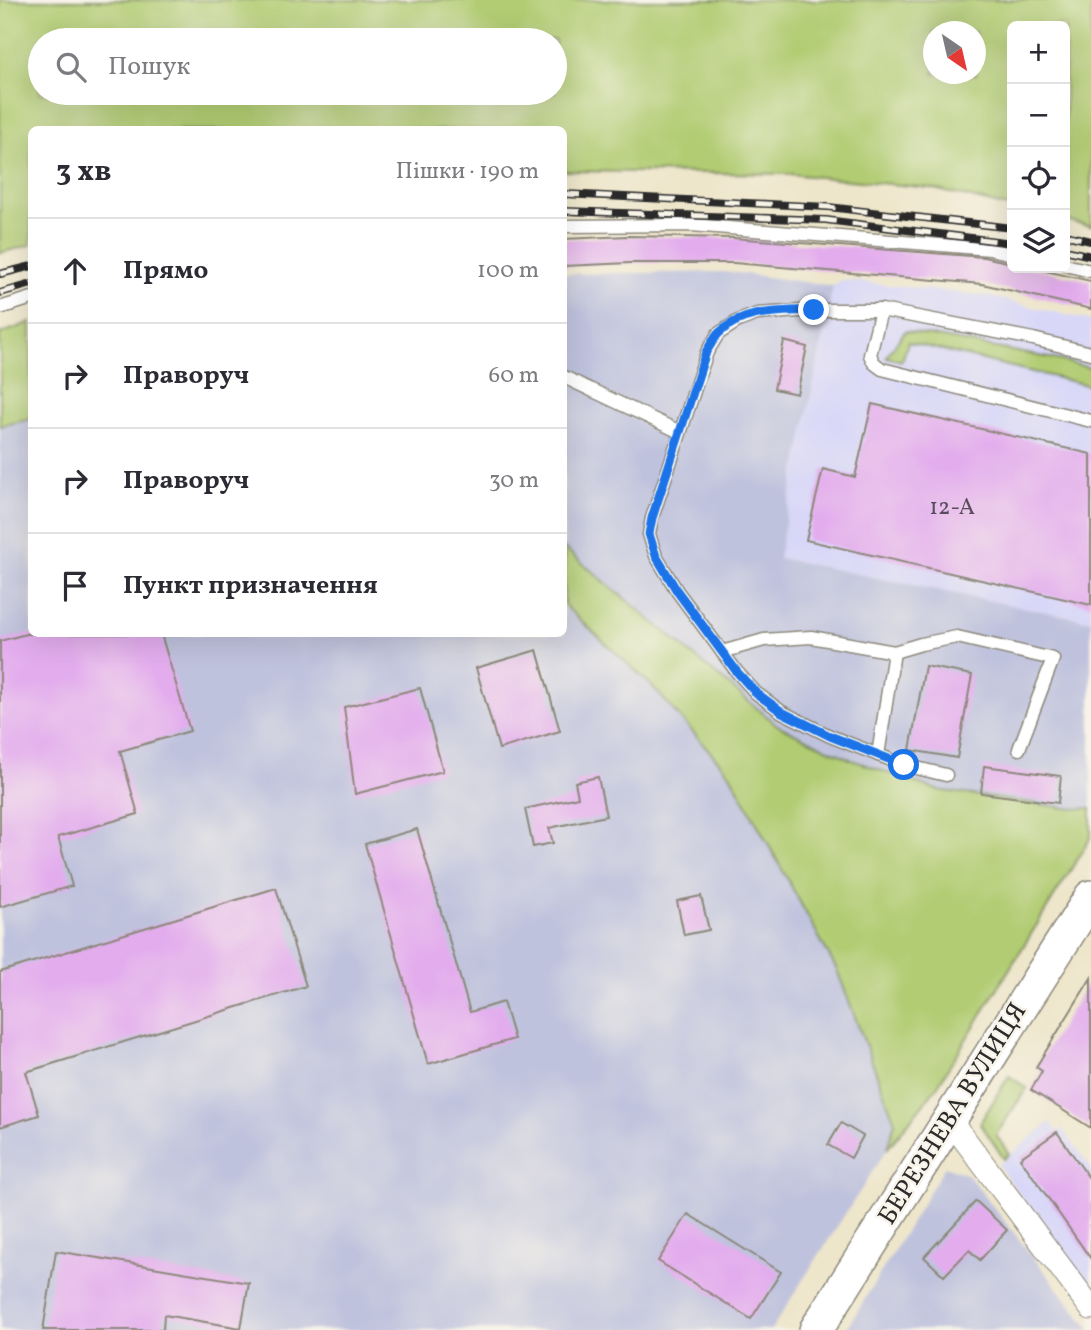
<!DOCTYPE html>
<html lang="uk">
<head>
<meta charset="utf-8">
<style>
  body { margin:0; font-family:Vollkorn,serif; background:#f2f2f3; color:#2b2b33 }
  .controls { position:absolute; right:21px; top:21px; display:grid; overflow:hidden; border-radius:10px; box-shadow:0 7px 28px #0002 }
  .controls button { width:63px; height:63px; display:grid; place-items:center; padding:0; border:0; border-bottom:2px solid #e1e1e2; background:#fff; color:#2b2b33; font:35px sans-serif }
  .compass { position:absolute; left:923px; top:21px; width:63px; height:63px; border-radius:50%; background:#fff; box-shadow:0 7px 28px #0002; rotate:146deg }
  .stop { position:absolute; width:21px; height:21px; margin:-16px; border:5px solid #1a73e8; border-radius:50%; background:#fff }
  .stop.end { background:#1a73e8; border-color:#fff; box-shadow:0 2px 7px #0008 }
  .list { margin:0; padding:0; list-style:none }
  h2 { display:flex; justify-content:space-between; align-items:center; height:91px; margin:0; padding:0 28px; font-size:30px }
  h2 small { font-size:23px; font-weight:400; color:#7c7c81 }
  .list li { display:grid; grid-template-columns:46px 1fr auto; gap:21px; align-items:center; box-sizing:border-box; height:105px; padding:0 28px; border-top:2px solid #e1e1e2 }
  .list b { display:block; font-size:26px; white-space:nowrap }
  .list em { font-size:23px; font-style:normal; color:#7c7c81 }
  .icon { flex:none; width:38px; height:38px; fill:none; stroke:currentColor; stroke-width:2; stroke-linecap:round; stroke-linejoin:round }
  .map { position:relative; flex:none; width:1091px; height:1330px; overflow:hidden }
  .search { position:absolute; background:#fff; box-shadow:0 7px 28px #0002; left:28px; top:28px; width:539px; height:77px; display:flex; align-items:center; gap:18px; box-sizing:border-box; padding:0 24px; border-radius:38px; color:#7c7c81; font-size:26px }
  .panel { position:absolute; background:#fff; box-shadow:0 7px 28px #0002; left:28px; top:126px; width:539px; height:511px; border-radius:10px }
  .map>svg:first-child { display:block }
  .built { fill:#d8d7f8 }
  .industrial { fill:#bfc2dd }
  .green { fill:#b1cc72; stroke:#6e7c4e; stroke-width:2; fill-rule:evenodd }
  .building { fill:#e3aded }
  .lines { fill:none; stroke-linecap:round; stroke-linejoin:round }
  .lane-casing { stroke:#8c887b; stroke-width:15 }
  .street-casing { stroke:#8c887b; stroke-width:25 }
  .secondary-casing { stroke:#8c887b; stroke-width:36 }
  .lane { stroke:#fff; stroke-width:12 }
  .street { stroke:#fff; stroke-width:23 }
  .secondary { stroke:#fff; stroke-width:33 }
  .rail-casing { stroke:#2b2b2b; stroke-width:8 }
  .rail { stroke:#f7f3e8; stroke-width:5; stroke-dasharray:16; stroke-linecap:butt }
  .route { stroke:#1a73e8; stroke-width:9 }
  .labels { text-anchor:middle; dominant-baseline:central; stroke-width:5; stroke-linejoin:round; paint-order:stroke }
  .number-label { font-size:23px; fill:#594c5c }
  .street-label { font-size:26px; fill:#2b2b2b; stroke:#f7f3e8 }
</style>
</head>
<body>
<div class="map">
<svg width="1091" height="1330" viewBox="0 0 1091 1330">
  <rect width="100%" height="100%" fill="#f7f3e8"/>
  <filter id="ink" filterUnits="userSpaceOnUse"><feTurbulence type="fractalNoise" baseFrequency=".0143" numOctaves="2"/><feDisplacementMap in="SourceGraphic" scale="14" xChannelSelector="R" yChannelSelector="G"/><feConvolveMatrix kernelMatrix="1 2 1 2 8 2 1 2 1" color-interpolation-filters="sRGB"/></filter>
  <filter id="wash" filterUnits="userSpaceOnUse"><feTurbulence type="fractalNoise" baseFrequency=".00686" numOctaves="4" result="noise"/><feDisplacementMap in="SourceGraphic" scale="28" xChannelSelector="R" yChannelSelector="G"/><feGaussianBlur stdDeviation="1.57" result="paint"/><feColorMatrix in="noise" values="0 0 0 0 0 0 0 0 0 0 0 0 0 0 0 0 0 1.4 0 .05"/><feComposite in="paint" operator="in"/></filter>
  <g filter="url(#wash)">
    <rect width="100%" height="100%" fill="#eee6cb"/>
    <g class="built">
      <polygon points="842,280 988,296 1091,321 1091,621 778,558 833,286"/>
      <polygon points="1050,1122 1058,1132 1062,1129 1091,1168 1091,1291 998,1165"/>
    </g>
    <g class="industrial">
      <polygon points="730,272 833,286 778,558 1091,621 1091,808 1073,809 937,790 852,760 777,725 564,548 564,274"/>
      <polygon points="31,419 32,634 564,634 564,605 653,687 730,774 837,970 895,1122 887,1149 771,1330 0,1330 0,427"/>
      <polygon points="945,1166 968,1175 1091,1330 846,1330"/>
    </g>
    <g class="green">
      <path d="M0,0H1091V226L1065,220V26H1012V208L930,188L789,174L564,171V130H32L31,245L0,253ZM934,32H976V74H934ZM40,40H555V93H40Z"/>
      <polygon points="31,322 31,419 0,426 0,334"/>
      <polygon points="905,331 1050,358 1091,368 1091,386 908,342 902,361 886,357"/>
      <polygon points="564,548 777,725 852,760 937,790 1073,809 1091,808 1091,837 936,1088 887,1149 895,1122 837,970 730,774 653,687 564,605"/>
      <polygon points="1009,1076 1027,1088 996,1135 1009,1154 1004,1159 980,1123"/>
    </g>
    <g id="blocks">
      <g class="building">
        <polygon points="628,236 733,238 984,257 1012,263 1012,268 1032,268 1091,281 1091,309 982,284 734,263 630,263 564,266 564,239"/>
        <polygon points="784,341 807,347 797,394 774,389"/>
        <polygon points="872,404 1091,454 1091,605 806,540 823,469 855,477"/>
        <polygon points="26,634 161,634 190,731 120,751 138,814 58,837 72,886 0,907 0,641"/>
        <polygon points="537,650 560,731 499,749 476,668"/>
        <polygon points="925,666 972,675 957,758 910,750"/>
        <polygon points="420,688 443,771 355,794 344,707"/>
        <polygon points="984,766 1061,776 1058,803 981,793"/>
        <polygon points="598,777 606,816 549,828 553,843 533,847 525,809 578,797 575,782"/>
        <polygon points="417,829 470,1012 503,1002 514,1039 428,1064 365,844"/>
        <polygon points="276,888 306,986 26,1072 39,1115 0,1127 0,972"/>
        <polygon points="701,896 709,930 684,935 677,901"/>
        <polygon points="1091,978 1091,1128 1031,1090 1042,1071 1036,1067"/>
        <polygon points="841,1123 863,1136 851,1158 828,1145"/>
        <polygon points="1057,1132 1091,1181 1091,1259 1020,1158"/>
        <polygon points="976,1201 1007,1230 980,1260 969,1250 944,1276 924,1257"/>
        <polygon points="688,1214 781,1272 751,1319 658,1261"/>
        <polygon points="56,1251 249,1283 241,1328 164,1315 163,1330 43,1330"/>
      </g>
    </g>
  </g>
  <g filter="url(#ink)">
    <use href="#blocks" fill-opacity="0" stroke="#8c887b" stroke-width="2"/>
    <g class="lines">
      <defs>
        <g id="lane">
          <polyline points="564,226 691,225 990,249 1012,254"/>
          <polyline points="1065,265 1091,271"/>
          <polyline points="0,308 32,298"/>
          <polyline points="881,310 814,310 757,314 738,321 718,334 707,352 652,518 649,534 656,556 677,591 737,672 756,693 782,712 830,736 904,765 946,775"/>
          <polyline points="1091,353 1033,339 881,310 870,355 874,363 882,369 1091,421"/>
          <polyline points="564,377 680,432"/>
          <polyline points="722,652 764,640 811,637 894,652 921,644 957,637 1053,659 1019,749"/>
          <polyline points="878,755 894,652"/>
        </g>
        <polyline id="street" points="948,1122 962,1136 1091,1308"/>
        <polyline id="secondary" points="816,1330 1091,897"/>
      </defs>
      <use href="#lane" class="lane-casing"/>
      <use href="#street" class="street-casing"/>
      <use href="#secondary" class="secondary-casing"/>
      <use href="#lane" class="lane"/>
      <use href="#street" class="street"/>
      <use href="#secondary" class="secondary"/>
      <defs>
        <g id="rail">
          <polyline points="564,194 828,207 1012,228"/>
          <polyline points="564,211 826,220 1012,243"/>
          <polyline points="1065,235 1091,241"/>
          <polyline points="1065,250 1091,256"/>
          <polyline points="0,274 32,266"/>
          <polyline points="0,293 32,284"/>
        </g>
      </defs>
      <use href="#rail" class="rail-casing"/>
      <use href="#rail" class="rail"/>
    </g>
  </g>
  <g class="lines" filter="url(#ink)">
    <path class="route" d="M814,310C781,312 744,309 719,333C714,338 710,346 706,352L652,518L649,534L656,556L677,591L737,672L756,693L782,712L830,736L904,765"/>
  </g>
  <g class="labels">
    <g class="number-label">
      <text x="952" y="508">12-А</text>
    </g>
    <g class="street-label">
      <text transform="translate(953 1114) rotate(-58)">БЕРЕЗНЕВА ВУЛИЦЯ</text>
    </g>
  </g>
</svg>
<div class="controls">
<button>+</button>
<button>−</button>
<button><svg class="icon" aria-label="locate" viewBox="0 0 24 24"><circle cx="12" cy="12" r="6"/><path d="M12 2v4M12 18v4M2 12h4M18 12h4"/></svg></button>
<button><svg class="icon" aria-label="layers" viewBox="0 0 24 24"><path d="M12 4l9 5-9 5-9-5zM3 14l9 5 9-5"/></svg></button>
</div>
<svg class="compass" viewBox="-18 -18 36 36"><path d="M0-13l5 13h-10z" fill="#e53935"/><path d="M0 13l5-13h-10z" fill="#7c7c81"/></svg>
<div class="stop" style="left:904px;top:765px"></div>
<div class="stop end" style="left:814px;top:310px"></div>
<div class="search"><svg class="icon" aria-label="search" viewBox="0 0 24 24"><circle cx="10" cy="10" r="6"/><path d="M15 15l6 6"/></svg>Пошук</div>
<section class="panel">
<h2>3 хв<small>Пішки · 190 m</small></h2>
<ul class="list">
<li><svg class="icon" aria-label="ahead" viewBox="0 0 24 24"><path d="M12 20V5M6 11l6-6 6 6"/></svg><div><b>Прямо</b></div><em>100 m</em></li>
<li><svg class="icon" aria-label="right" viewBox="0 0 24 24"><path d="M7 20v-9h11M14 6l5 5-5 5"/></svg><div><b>Праворуч</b></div><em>60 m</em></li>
<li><svg class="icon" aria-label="right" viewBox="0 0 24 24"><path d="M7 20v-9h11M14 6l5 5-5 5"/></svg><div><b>Праворуч</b></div><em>30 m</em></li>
<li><svg class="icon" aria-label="arrive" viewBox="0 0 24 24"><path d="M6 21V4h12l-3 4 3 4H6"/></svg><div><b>Пункт призначення</b></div></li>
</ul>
</section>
</div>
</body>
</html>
